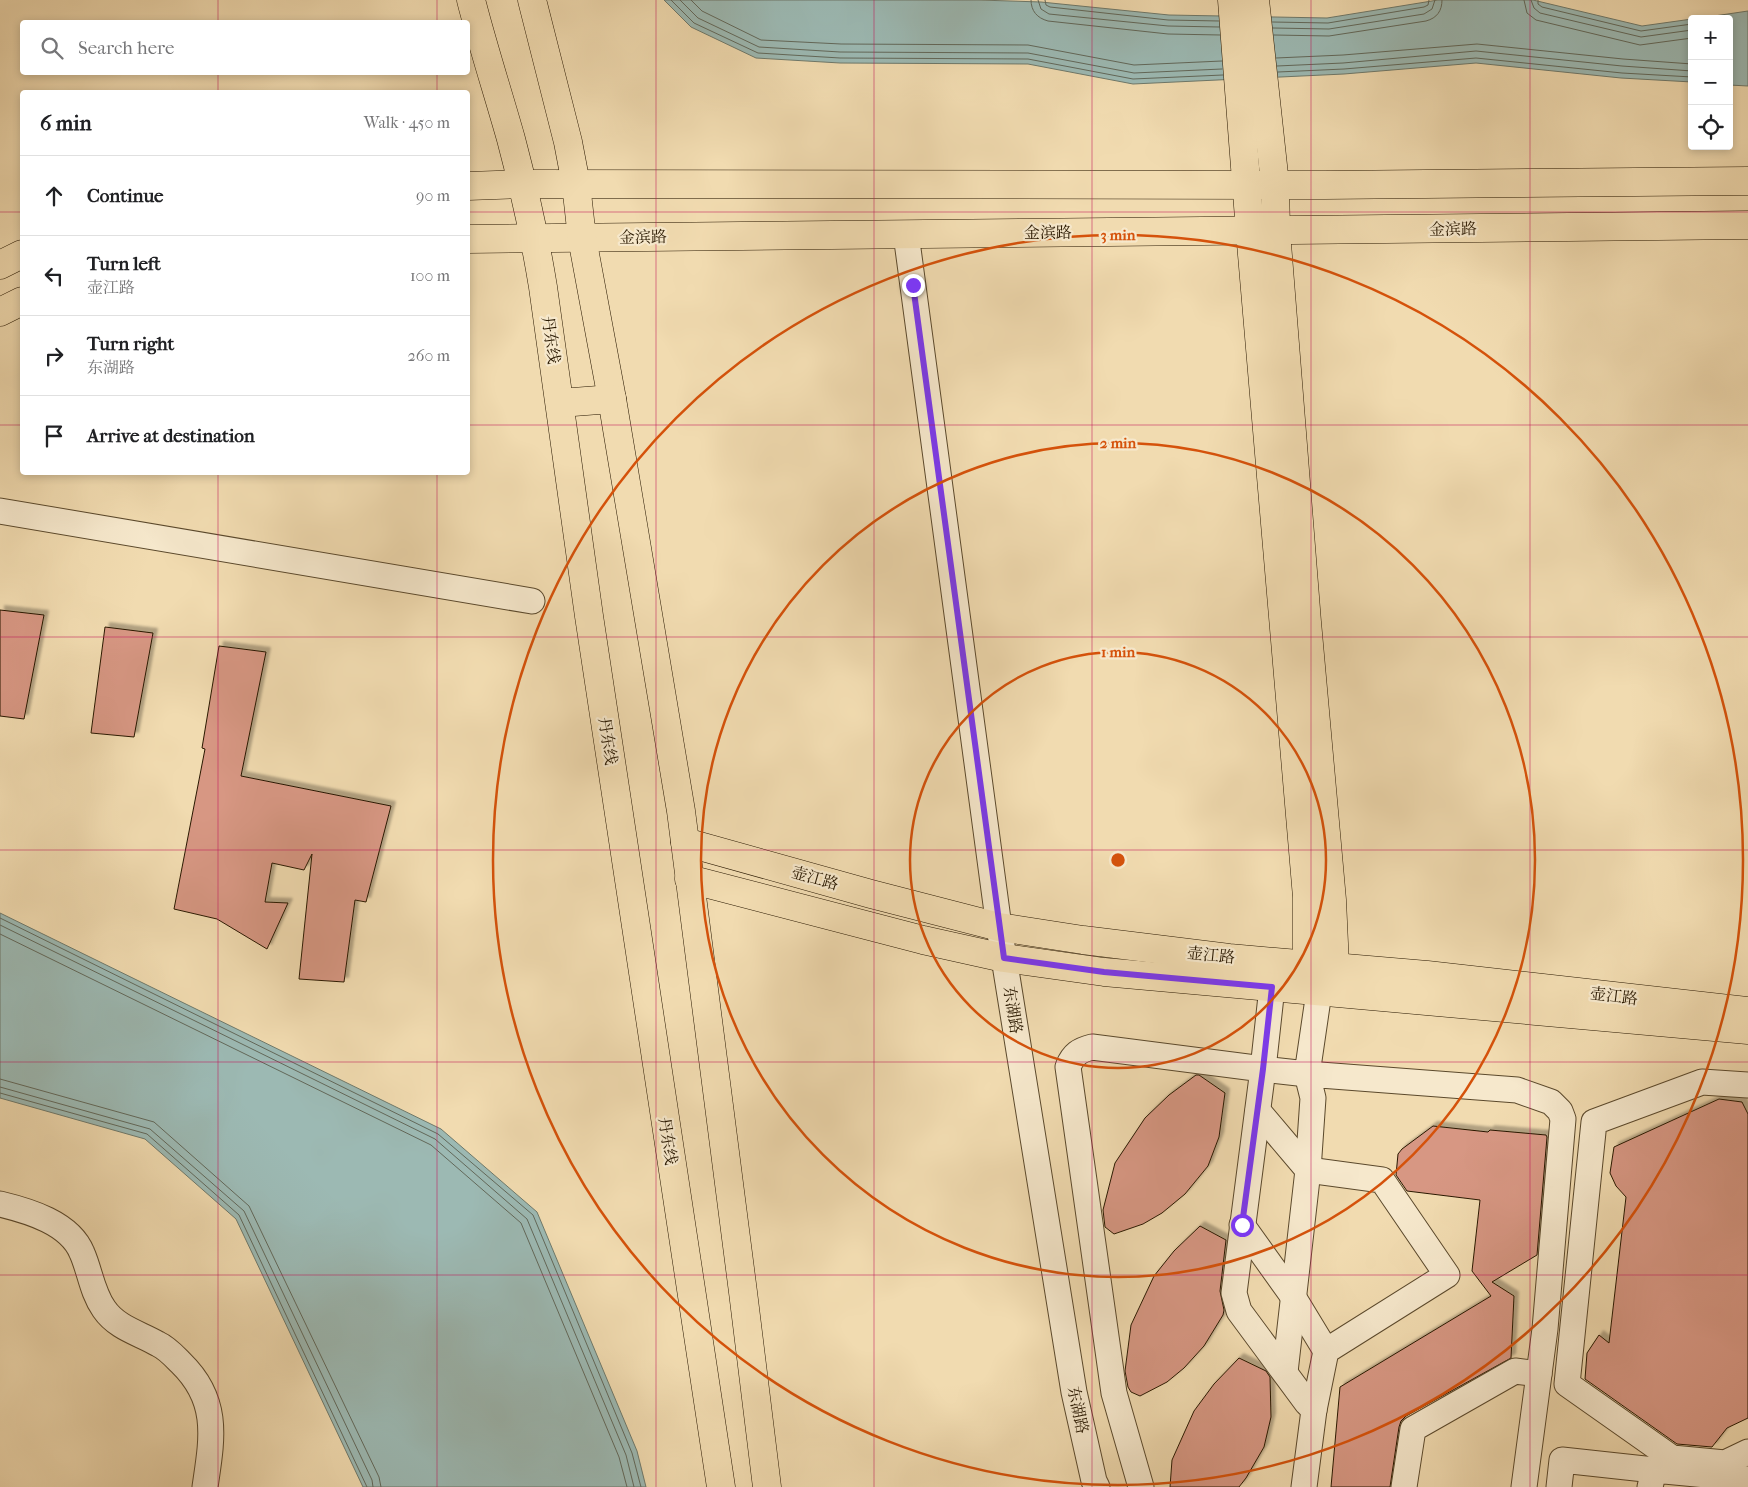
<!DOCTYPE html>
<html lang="en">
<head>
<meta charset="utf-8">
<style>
  body { margin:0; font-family:"IM FELL French Canon","Noto Serif SC",serif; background:#f6f6f6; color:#202124 }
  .controls { position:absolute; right:15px; top:15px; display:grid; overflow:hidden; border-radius:5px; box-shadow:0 2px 8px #0003 }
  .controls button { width:45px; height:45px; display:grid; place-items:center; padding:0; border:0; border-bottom:1px solid #e0e0e0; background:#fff; color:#202124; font:25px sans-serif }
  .stop { position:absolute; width:15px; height:15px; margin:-11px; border:4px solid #7c3aed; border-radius:50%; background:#fff }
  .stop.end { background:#7c3aed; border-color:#fff; box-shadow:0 1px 5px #0008 }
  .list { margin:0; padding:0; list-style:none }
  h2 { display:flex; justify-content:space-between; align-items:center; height:65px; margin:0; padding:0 20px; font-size:21px }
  h2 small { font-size:16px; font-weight:400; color:#757577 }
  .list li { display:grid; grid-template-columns:32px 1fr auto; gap:15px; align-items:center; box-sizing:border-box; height:80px; padding:0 20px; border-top:1px solid #e0e0e0 }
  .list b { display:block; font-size:19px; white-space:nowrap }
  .list p { margin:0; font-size:16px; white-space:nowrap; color:#757577 }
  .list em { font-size:16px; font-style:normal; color:#757577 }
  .icon { flex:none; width:28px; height:28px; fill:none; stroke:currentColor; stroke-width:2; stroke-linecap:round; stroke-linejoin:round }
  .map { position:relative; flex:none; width:1748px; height:1487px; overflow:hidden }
  .search { position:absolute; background:#fff; box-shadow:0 2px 8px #0003; left:20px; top:20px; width:450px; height:55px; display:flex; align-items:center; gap:12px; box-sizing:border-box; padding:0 18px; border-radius:5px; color:#757577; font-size:19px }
  .panel { position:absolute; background:#fff; box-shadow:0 2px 8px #0003; left:20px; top:90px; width:450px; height:385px; border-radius:5px }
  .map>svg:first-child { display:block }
  .water { fill:#9cb9b3; stroke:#6e796b }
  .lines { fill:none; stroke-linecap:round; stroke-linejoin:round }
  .shore { stroke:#62685a; stroke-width:1 }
  .building { fill:#d79783; stroke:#291800; filter:url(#shadow) }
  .minor-casing { stroke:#5b492c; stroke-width:27 }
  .major-casing { stroke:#291800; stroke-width:29 }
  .highway-casing { stroke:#291800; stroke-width:29 }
  .minor { stroke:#f6e8cc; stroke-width:25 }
  .major { stroke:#f1dbb0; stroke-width:28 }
  .highway { stroke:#f1dbb0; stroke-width:28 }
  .route { stroke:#7c3aed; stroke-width:6 }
  .grid { fill:none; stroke:#c2185b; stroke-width:1; stroke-opacity:0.55 }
  .ring { fill:none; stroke:#d5520b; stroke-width:2.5 }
  .labels { text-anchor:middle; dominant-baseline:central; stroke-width:4.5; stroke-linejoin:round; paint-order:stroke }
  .street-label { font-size:16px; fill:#291800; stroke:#f6e8cc }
  .centre { fill:#d5520b; stroke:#f6e8cc; stroke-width:2.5 }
  .ring-label { font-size:15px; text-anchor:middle; font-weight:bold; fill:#d5520b; stroke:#f6e8cc; stroke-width:4.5; stroke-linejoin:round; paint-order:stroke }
</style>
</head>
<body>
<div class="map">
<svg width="1748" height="1487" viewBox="0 0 1748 1487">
  <defs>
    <filter id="shadow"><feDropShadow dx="4.5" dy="-4.5" stdDeviation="1" flood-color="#0004"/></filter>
  </defs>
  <rect width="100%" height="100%" fill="#f1dbb0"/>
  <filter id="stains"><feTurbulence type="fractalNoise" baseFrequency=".004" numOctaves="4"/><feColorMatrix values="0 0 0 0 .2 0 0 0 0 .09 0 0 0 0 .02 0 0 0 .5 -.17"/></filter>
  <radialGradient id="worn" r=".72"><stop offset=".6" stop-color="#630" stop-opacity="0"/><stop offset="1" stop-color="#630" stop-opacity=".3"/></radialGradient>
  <g class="water">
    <polygon points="664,0 979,0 1041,2 1169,15 1327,18 1438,0 1533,0 1642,26 1692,19 1692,82 1621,78 1476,63 1344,74 1133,84 1028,64 840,63 756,58 691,27"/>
    <polygon points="1748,11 1748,86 1729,85 1729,19 1694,19"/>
    <polygon points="0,913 441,1129 537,1212 637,1451 646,1487 363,1487 236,1219 145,1139 0,1098"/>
  </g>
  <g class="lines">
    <g class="shore">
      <polyline points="671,0 694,23 758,53 840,58 1028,59 1133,79 1223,75"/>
      <polyline points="680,0 698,18 759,47 840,52 1028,53 1134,73 1222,69"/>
      <polyline points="691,0 702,11 761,40 841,44 1028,45 1134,65 1222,61"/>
      <path d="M1031,0C1031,11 1037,18 1048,21L1168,34L1220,35"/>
      <polyline points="1038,0 1041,9 1049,14 1168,26 1219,27"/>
      <polyline points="1045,0 1046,5 1050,7 1168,20 1219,21"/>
      <polyline points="1524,0 1527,13 1536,20 1640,45 1692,38"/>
      <polyline points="1531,0 1534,8 1540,13 1641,37 1692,30"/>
      <polyline points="1538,0 1538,4 1542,7 1641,31 1692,24"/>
      <polyline points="1272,22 1328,23 1424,7 1428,5 1429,0"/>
      <polyline points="1273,28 1329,29 1424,14 1432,9 1435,0"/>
      <path d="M1274,35L1329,36L1426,21C1437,18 1442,11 1442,0"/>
      <polyline points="1276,58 1343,55 1477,44 1623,59 1692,64"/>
      <polyline points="1277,66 1343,63 1476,51 1622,66 1692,71"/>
      <polyline points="1278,72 1344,69 1476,58 1622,73 1692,77"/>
      <polyline points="0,918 438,1134 533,1215 632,1453 641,1487"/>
      <polyline points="0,925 435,1139 527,1219 626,1455 634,1487"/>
      <polyline points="0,934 431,1145 521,1223 619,1457 627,1487"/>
      <polyline points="0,1079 154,1122 249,1206 379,1477 381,1487"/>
      <polyline points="0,1087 150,1129 244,1211 372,1480 373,1487"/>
      <polyline points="0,1093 147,1134 239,1215 367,1487"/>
    </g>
  </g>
  <g class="building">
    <polygon points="0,610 44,615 24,719 0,716"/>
    <polygon points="105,627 153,633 134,737 91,733"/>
    <polygon points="219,646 266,652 241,776 391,806 366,902 355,900 344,982 299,979 312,854 304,870 272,863 265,902 288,903 267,949 217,919 174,909 205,749 202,748"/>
    <polygon points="1196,1075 1199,1075 1225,1093 1219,1137 1208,1166 1185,1194 1162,1213 1143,1224 1114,1234 1105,1227 1103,1210 1115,1163 1145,1118 1169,1095"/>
    <polygon points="1719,1099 1742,1102 1748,1114 1748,1418 1727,1428 1712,1447 1677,1444 1585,1379 1587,1353 1599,1335 1609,1343 1626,1197 1616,1186 1610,1173 1614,1147"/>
    <polygon points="1433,1126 1488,1132 1490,1130 1546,1135 1547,1137 1537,1255 1492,1282 1514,1296 1511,1358 1406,1416 1401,1421 1399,1427 1390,1487 1331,1487 1340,1387 1491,1296 1472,1271 1480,1200 1407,1191 1396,1175 1398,1154 1402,1149"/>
    <polygon points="1200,1226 1226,1240 1220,1291 1224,1310 1223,1315 1204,1346 1184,1368 1167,1382 1140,1396 1131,1392 1128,1387 1125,1371 1131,1325 1154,1276 1174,1251"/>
    <polygon points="1239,1358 1266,1371 1270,1377 1271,1417 1264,1447 1246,1478 1239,1487 1170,1487 1172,1460 1194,1411 1214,1384"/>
  </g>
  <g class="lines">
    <defs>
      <g id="minor">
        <polyline points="906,234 999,927 1074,1392 1094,1481 1097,1487"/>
        <polyline points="0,511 532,601"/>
        <polyline points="1272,987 1263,1069 1307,1074 1319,992"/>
        <polyline points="1748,1085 1702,1082 1594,1122 1567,1384 1672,1458 1725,1463 1748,1452"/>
        <polyline points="1258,1111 1308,1170 1382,1180 1447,1275 1326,1351 1314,1410"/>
        <path d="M0,1204C29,1211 70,1223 82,1253C90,1271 92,1292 104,1309C117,1328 139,1333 158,1344C167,1348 174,1356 181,1363C220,1401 212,1439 205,1487"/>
        <polyline points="1242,1225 1292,1295 1326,1351"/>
        <polyline points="1285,1372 1308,1170 1313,1098 1307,1074 1517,1090 1551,1102 1560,1111 1563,1119 1545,1329 1524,1487"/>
        <path d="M1141,1487L1114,1393L1068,1067C1073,1054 1080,1050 1092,1047L1263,1069L1234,1293L1239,1311L1307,1403L1314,1410L1304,1487"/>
        <polyline points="1404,1487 1413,1429 1515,1371 1539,1374"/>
        <polyline points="1559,1487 1562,1460 1654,1470"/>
        <polyline points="1650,1487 1654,1470 1748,1479"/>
      </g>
      <g id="major">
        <polyline points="1232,0 1250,231 1307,897 1307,982"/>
        <polyline points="1255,0 1275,184 1276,231 1307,622 1332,900 1335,966 1335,983"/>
        <polyline points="468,186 522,184 1325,185 1748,181"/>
        <polyline points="468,239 1748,225"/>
        <polyline points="0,265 22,254"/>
        <polyline points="0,312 22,301"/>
        <polyline points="685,842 871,894 999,927 1083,940 1229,958 1427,975 1748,1011"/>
        <polyline points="689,879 923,940 1004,958 1104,972 1748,1030"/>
      </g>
      <g id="highway">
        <path d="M471,0C483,47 498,93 511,139C524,188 535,238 543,287L589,616L721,1487"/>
        <polyline points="532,0 568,142 576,184 582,238 612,399 681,811 743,1292 767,1487"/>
        <polyline points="560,403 612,399"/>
      </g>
    </defs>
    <use href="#minor" class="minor-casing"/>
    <use href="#major" class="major-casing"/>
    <use href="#highway" class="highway-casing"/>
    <use href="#minor" class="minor"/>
    <use href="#major" class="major"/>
    <use href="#highway" class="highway"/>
  </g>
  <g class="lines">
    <polyline class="route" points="913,285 1004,958 1104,972 1272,987 1263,1069 1242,1225"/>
  </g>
  <path class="grid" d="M218,0V22M437,0V22M656,0V1487M874,0V1487M1092,0V1487M1311,0V1487M1530,0V1487M218,72V92M437,72V92M0,212H22M468,212H1748M0,425H22M468,425H1748M218,472V1487M437,472V1487M0,637H1748M0,850H1748M0,1062H1748M0,1275H1748"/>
  <g class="ring">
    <circle cx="1118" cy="860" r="208"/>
    <circle cx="1118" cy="860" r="417"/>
    <circle cx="1118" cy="860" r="625"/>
  </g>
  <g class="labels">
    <g class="street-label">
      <text transform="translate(1453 229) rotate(-1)">金滨路</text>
      <text x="1048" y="232">金滨路</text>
      <text transform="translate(643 237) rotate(-1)">金滨路</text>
      <text transform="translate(551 340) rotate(82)">丹东线</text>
      <text transform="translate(608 741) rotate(81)">丹东线</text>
      <text transform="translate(815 878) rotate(16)">壶江路</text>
      <text transform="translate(1211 955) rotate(6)">壶江路</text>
      <text transform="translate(1614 996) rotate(7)">壶江路</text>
      <text transform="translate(1013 1010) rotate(81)">东湖路</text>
      <text transform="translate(668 1141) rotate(81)">丹东线</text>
      <text transform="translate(1078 1410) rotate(78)">东湖路</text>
    </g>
  </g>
  <circle cx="1118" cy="860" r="8" class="centre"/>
  <g class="ring-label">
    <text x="1118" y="240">3 min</text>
    <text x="1118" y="448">2 min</text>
    <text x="1118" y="657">1 min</text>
  </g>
  <rect width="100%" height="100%" filter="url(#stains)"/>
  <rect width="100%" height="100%" fill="url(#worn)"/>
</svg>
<div class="controls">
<button>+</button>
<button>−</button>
<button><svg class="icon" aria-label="locate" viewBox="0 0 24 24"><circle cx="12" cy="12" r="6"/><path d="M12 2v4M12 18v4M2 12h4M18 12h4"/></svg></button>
</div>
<div class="stop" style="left:1242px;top:1225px"></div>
<div class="stop end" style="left:913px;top:285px"></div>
<div class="search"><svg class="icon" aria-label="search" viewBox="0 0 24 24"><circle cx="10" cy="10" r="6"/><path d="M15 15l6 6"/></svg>Search here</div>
<section class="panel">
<h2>6 min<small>Walk · 450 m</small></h2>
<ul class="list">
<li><svg class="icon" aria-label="ahead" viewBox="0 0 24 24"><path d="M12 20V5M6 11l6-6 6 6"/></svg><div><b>Continue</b></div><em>90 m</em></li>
<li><svg class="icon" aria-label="left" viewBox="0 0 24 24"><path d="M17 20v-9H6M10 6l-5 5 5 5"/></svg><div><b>Turn left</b><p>壶江路</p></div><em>100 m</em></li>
<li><svg class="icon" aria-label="right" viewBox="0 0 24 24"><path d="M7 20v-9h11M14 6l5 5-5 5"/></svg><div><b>Turn right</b><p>东湖路</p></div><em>260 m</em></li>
<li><svg class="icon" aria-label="arrive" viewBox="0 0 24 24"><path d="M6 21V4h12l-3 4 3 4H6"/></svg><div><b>Arrive at destination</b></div></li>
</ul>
</section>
</div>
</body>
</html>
